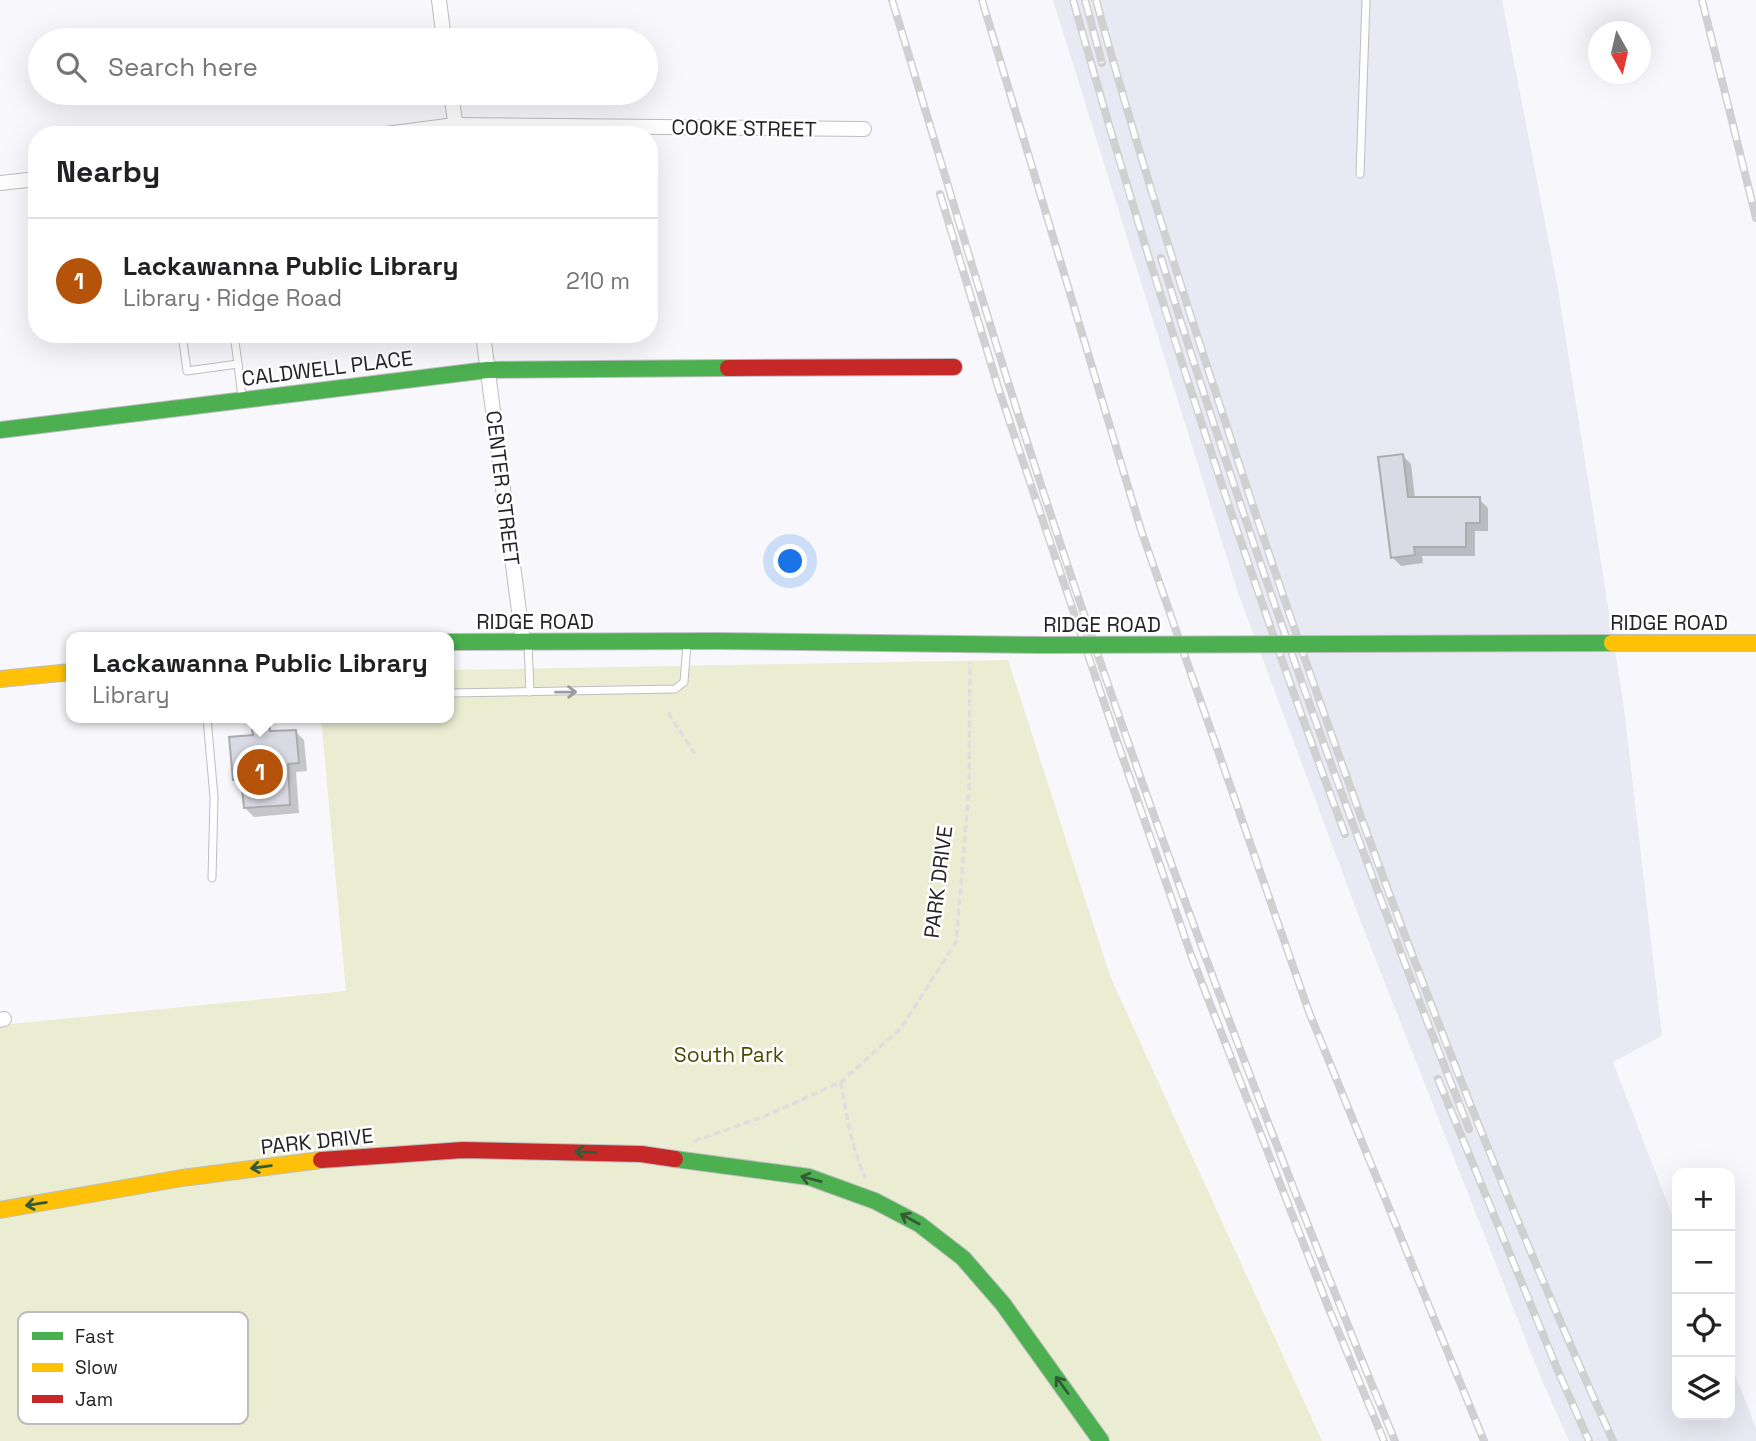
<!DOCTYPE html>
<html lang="en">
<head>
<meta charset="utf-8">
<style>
  body { margin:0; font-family:"Space Grotesk",sans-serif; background:#f6f6f6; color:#202124 }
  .controls { position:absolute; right:21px; bottom:21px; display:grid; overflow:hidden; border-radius:14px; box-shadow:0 7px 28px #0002 }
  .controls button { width:63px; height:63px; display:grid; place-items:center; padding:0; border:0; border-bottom:2px solid #e0e0e0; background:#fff; color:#202124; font:35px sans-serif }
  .compass { position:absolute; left:1588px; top:21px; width:63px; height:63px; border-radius:50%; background:#fff; box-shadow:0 7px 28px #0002; rotate:172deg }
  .you { position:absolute; left:791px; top:562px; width:24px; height:24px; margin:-18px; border:5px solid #fff; border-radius:50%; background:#1a73e8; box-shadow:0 0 0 10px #1a73e833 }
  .badge { display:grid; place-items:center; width:46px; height:46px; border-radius:50%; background:#b45309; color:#fff; font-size:23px; font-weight:700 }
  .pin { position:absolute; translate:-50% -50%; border:4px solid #fff; box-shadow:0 2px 7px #0006 }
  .popup { position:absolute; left:66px; top:632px; width:388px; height:91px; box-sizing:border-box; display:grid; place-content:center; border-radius:14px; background:#fff; filter:drop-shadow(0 2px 5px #0005); font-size:23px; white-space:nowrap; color:#757577 }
  .popup b { font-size:26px; color:#202124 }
  .popup::after { content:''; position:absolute; left:50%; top:100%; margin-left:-14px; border:14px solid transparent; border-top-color:#fff }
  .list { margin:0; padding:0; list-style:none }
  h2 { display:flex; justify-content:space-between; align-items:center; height:91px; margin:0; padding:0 28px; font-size:30px }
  h2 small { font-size:23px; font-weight:400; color:#757577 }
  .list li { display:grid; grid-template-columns:46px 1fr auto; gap:21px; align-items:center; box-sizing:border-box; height:126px; padding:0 28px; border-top:2px solid #e0e0e0 }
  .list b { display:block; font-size:26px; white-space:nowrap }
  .list p { margin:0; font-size:23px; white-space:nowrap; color:#757577 }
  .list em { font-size:23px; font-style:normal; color:#757577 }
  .icon { flex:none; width:38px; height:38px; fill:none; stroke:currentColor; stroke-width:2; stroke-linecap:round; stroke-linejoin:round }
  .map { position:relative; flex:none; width:1756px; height:1441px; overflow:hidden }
  .search { position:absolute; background:#fff; box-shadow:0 7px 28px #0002; left:28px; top:28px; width:630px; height:77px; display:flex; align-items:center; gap:18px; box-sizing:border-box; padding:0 24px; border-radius:38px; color:#757577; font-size:26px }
  .panel { position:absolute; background:#fff; box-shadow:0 7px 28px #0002; left:28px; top:126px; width:630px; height:217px; border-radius:28px }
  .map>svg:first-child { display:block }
  .built { fill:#e9e9f3 }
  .green { fill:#ebedd3 }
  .shadow { fill:#0003 }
  .building { fill:#dadae5; stroke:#acacae; stroke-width:2 }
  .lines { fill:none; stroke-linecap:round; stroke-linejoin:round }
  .lane-casing { stroke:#bebec1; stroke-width:9 }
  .street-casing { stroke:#bebec1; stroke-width:16 }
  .fast-casing { stroke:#bebec1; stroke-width:18 }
  .slow-casing { stroke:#bebec1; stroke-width:18 }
  .jam-casing { stroke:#bebec1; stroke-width:18 }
  .path { stroke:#dededf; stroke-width:3.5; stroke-dasharray:7 3.5; stroke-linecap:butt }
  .lane { stroke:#fefeff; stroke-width:7 }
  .street { stroke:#fefeff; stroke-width:14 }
  .fast { stroke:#4caf50; stroke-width:16 }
  .slow { stroke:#ffc107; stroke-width:16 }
  .jam { stroke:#c62828; stroke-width:16 }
  .rail-casing { stroke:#d0d0d1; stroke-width:8 }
  .rail { stroke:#fff; stroke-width:5; stroke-dasharray:16; stroke-linecap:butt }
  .fast-bridge-casing { stroke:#bebec1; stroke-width:18; stroke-linecap:butt }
  .slow-bridge-casing { stroke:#bebec1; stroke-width:18; stroke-linecap:butt }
  .fast-bridge { stroke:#4caf50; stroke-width:16 }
  .slow-bridge { stroke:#ffc107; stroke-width:16 }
  .oneway { stroke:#9c9b9e }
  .oneway2 { stroke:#345b37 }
  .labels { text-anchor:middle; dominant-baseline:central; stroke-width:5; stroke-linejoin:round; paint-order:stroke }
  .street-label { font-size:21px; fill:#242327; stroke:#fff }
  .park-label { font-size:21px; fill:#4a4a02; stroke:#fff }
  .key { fill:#fff; stroke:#bdbdbe; stroke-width:2 }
  .key-label { font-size:19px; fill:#242327 }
</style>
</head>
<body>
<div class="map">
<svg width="1756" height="1441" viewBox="0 0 1756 1441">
  <rect width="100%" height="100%" fill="#f8f8fc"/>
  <polygon class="built" points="1053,0 1502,0 1558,289 1624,708 1662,1036 1613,1062 1677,1228 1677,1415 1730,1415 1730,1362 1756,1428 1756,1441 1569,1441 1540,1376 1362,925 1237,590"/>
  <polygon class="green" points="1008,660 1110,976 1322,1441 0,1441 0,1025 346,991 321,718 449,718 449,670"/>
  <g class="shadow">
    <polygon points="1402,455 1411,464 1415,499 1479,499 1488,508 1488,531 1475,531 1475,556 1422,556 1423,563 1401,566 1392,557"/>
    <polygon points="269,730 272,733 295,731 304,740 307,771 296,772 299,813 254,817 245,808 244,788 234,779 255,737"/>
  </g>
  <g class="building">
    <polygon points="1403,454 1408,497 1480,497 1480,523 1466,523 1466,547 1414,547 1415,555 1391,558 1378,457"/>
    <polygon points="270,728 270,731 296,730 299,763 288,764 290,805 244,808 241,779 233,780 229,737 253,735 252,730 255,729"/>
  </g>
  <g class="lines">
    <defs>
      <g id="lane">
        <polyline points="1360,174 1366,0"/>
        <polyline points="182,334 187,371 238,364 234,334"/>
        <polyline points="238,364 242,398"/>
        <polyline points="528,644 530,692"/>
        <polyline points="449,693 675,689 684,682 687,644"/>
        <polyline points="207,718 214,797 212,878"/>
      </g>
      <g id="street">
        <polyline points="439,0 444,40"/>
        <polyline points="451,93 457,135"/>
        <polyline points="378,135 455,125 864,129"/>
        <polyline points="0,183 37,179"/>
        <polyline points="483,334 523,642"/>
        <polyline points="0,1020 4,1019"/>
      </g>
      <g id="fast">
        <polyline points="0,430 487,370 728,368"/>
        <polyline points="449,642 718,641 1043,645"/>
        <polyline points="675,1159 809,1177 875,1201 919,1224 963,1258 1003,1304 1101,1441"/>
      </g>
      <g id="slow">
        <polyline points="0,679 71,672"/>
        <polyline points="0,1210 182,1178 321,1160"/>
      </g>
      <g id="jam">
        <polyline points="728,368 954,367"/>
        <polyline points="321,1160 463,1150 641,1154 675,1159"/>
      </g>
    </defs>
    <use href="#lane" class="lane-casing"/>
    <use href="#street" class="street-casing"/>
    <use href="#fast" class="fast-casing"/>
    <use href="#slow" class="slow-casing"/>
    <use href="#jam" class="jam-casing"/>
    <g class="path">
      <polyline points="668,713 697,757"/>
      <path d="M841,1082C846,1115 852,1147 865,1178"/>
      <polyline points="694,1141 765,1116 841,1082 901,1028 956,942 969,788 970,662"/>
    </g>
    <use href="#lane" class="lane"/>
    <use href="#street" class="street"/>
    <use href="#fast" class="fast"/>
    <use href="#slow" class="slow"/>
    <use href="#jam" class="jam"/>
    <defs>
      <g id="rail">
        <path d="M892,0C931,127 968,255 1008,382C1121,740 1252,1094 1395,1441"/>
        <polyline points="982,0 1141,530 1309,1012 1484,1441"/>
        <path d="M1073,0C1152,281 1243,560 1345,834"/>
        <polyline points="1085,0 1102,63"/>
        <path d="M1096,0C1142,168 1196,334 1251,500C1357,819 1475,1135 1613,1441"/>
        <polyline points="1702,0 1756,218"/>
        <polyline points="940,194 998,387 1117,741 1191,955 1329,1309 1384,1441"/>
        <path d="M1161,258C1252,552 1356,842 1469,1129"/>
        <polyline points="1438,1079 1558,1371 1589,1441"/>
      </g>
    </defs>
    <use href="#rail" class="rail-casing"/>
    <use href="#rail" class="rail"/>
    <defs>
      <polyline id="fast-bridge" points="1043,645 1612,643"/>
      <polyline id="slow-bridge" points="1612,643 1756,643"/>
    </defs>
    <use href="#fast-bridge" class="fast-bridge-casing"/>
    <use href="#slow-bridge" class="slow-bridge-casing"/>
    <use href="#fast-bridge" class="fast-bridge"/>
    <use href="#slow-bridge" class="slow-bridge"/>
  </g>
  <defs><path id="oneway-shaft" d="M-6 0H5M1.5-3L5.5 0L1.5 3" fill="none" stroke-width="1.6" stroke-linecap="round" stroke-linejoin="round" transform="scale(1.75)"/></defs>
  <use class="oneway" href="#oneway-shaft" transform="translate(566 692) rotate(-1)"/>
  <g class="oneway2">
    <use href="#oneway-shaft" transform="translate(585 1152) rotate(-178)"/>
    <use href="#oneway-shaft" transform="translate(261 1167) rotate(172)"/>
    <use href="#oneway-shaft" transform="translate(811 1179) rotate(-165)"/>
    <use href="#oneway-shaft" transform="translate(36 1204) rotate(171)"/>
    <use href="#oneway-shaft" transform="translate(910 1219) rotate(-151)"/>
    <use href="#oneway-shaft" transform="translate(1062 1385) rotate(-126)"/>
  </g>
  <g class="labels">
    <g class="street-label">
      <text transform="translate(744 128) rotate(1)">COOKE STREET</text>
      <text transform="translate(327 368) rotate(-7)">CALDWELL PLACE</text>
      <text transform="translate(503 488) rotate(83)">CENTER STREET</text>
      <text x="535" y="621">RIDGE ROAD</text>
      <text x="1669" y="622">RIDGE ROAD</text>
      <text x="1102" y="624">RIDGE ROAD</text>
      <text transform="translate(938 882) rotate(-83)">PARK DRIVE</text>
      <text transform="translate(317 1141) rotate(-6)">PARK DRIVE</text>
    </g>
    <g class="park-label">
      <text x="729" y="1054">South Park</text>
    </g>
  </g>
  <rect x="18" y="1312" width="230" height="112" rx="10" class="key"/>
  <rect x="32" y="1332" width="31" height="8" fill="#4caf50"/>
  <rect x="32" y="1363" width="31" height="9" fill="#ffc107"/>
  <rect x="32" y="1395" width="31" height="8" fill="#c62828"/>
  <g class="key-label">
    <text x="75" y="1343">Fast</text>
    <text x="75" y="1374">Slow</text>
    <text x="75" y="1406">Jam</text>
  </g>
</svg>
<div class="controls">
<button>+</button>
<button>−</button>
<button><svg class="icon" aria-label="locate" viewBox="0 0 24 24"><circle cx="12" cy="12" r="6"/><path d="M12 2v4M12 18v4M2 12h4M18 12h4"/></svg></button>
<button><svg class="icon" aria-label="layers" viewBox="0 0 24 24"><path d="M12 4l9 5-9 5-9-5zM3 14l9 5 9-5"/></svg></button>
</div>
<svg class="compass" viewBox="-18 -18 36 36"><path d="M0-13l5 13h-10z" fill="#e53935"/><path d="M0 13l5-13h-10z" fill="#757577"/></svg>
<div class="you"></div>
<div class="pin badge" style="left:260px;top:772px">1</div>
<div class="popup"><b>Lackawanna Public Library</b>Library</div>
<div class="search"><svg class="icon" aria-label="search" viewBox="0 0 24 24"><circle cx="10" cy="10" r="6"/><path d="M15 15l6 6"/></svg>Search here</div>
<section class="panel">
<h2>Nearby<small></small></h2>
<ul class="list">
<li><span class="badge">1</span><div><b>Lackawanna Public Library</b><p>Library · Ridge Road</p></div><em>210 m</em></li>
</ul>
</section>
</div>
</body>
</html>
